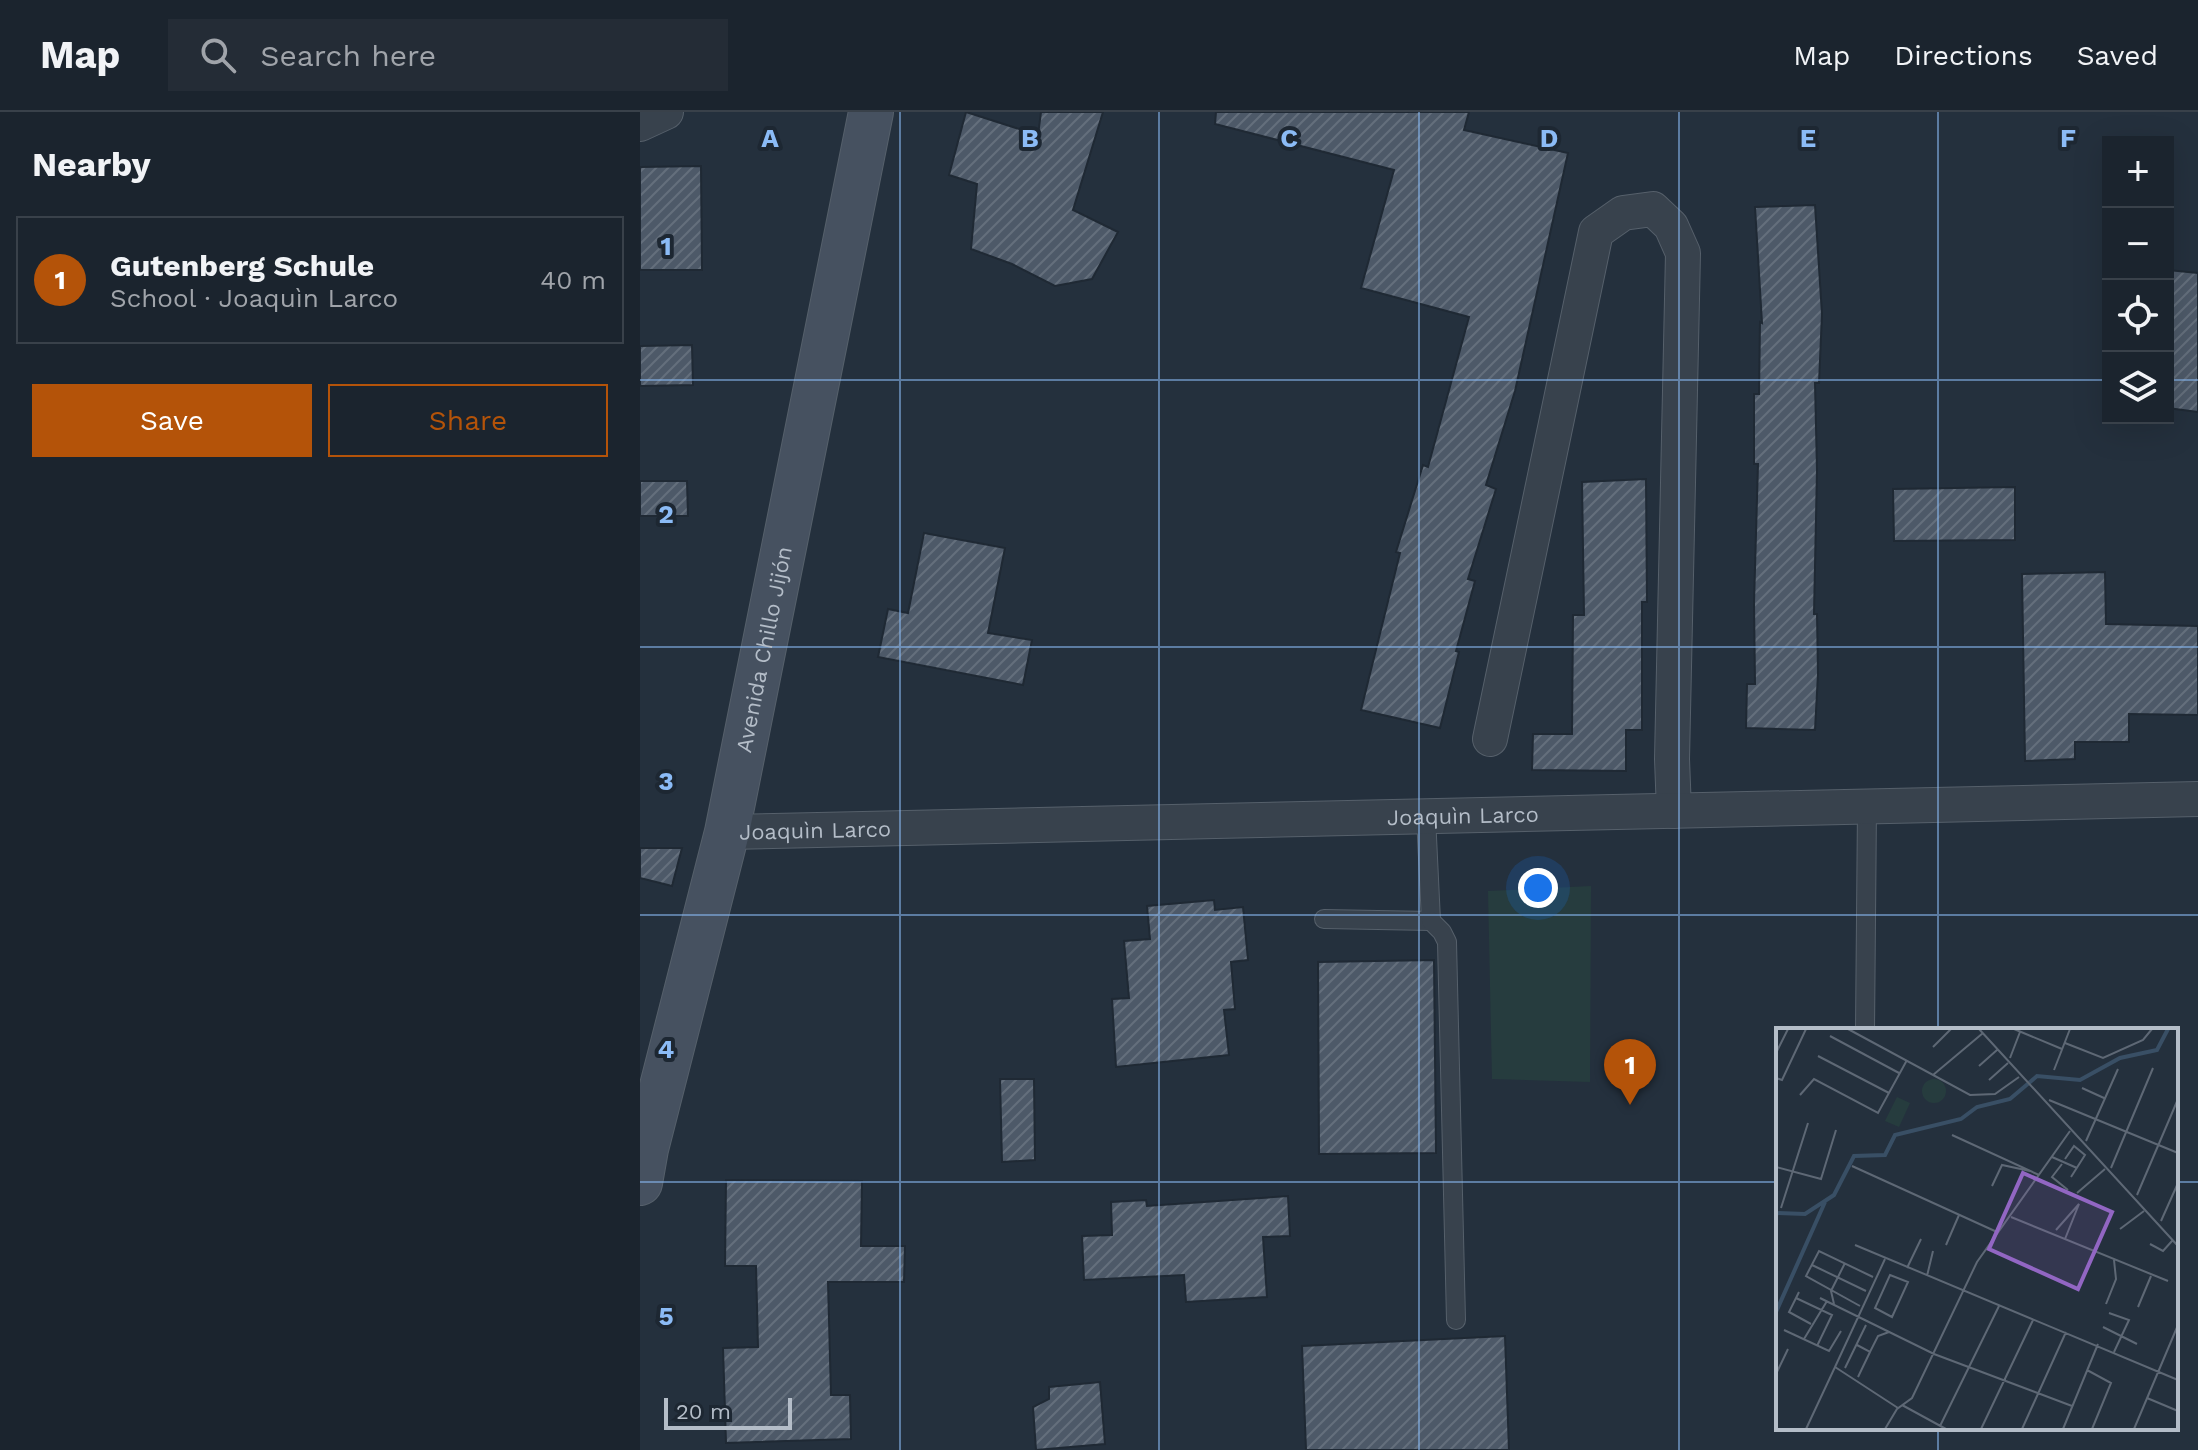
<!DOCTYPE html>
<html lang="en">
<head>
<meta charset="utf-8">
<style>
  body { margin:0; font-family:"Work Sans",sans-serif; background:#242c36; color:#f1f3f6 }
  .controls { position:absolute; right:24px; top:24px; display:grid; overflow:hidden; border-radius:0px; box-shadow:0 8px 32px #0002 }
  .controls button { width:72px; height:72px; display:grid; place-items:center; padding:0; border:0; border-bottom:2px solid #39414a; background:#1b242e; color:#f1f3f6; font:40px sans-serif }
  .scale { position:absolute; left:24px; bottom:20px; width:128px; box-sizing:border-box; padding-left:8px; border:4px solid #b4bdc8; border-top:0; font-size:22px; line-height:28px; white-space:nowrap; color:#b4bdc8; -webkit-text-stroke:6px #1d2732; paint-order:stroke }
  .you { position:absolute; left:898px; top:776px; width:28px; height:28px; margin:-20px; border:6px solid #fff; border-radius:50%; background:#1a73e8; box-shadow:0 0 0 12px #1a73e833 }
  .badge { display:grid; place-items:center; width:52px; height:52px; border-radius:50%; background:#b45309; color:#fff; font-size:26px; font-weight:700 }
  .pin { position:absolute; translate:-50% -66px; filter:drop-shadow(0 2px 4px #0008) }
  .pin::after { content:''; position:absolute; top:42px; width:28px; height:24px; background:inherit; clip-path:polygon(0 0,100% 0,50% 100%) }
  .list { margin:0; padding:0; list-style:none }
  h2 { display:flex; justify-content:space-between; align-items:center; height:104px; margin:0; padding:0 32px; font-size:34px }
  h2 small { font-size:26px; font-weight:400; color:#a0a4aa }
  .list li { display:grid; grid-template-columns:52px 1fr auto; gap:24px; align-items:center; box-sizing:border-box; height:128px; margin:0 16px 16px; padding:0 16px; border:2px solid #39414a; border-radius:0px }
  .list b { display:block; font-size:30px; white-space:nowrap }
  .list p { margin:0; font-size:26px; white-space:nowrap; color:#a0a4aa }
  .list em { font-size:26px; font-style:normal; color:#a0a4aa }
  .actions { display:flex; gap:16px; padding:24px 32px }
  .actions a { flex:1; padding:18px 0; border:2px solid #b45309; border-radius:0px; text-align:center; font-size:28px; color:#b45309 }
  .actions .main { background:#b45309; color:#fff }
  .icon { flex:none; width:44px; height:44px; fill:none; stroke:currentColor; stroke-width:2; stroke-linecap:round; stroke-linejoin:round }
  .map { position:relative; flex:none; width:1558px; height:1338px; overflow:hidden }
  header { display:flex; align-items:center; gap:48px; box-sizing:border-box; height:112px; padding:0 40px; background:#1b242e; border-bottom:2px solid #39414a }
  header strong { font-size:38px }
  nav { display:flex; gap:44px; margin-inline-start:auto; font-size:28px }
  .search { width:560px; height:72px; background:#242c36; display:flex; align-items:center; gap:20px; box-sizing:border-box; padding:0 28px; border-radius:0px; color:#a0a4aa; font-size:30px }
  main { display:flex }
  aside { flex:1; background:#1b242e }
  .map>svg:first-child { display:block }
  .pitch { fill:#263c3e }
  .building { fill:url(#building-hatch); stroke:#1f2934; stroke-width:2 }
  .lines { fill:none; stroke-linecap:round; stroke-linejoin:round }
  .lane-casing { stroke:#56606b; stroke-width:20 }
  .street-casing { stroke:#56606b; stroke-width:36 }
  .secondary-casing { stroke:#56606b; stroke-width:46 }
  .lane { stroke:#38424d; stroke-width:18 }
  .street { stroke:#38424d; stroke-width:34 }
  .secondary { stroke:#465160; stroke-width:44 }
  .grid { fill:none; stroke:#8bbbf6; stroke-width:2; stroke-opacity:0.55 }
  .labels { text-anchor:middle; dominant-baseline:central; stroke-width:8; stroke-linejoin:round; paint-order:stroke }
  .street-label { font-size:22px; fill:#b4bdc8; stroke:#1d2732 }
  .inset-river { fill:none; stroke:#394f65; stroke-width:4 }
  .inset-road { fill:none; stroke:#5e6875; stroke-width:2 }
  .view { fill:#9266c3; fill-opacity:0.15; stroke:#9266c3; stroke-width:4 }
  .inset-edge { fill:none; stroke:#b4bdc8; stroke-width:4 }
  .grid-label { font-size:26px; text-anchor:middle; font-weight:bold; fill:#8bbbf6; stroke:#1d2732; stroke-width:8; stroke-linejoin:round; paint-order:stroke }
</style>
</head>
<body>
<header>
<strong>Map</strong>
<div class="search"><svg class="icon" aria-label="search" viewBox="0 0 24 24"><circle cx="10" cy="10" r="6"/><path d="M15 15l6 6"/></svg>Search here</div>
<nav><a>Map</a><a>Directions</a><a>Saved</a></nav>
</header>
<main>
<aside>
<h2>Nearby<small></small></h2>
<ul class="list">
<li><span class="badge">1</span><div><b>Gutenberg Schule</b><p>School · Joaquìn Larco</p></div><em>40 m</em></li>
</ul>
<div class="actions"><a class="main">Save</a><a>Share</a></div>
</aside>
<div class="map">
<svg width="1558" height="1338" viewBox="0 0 1558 1338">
  <defs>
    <pattern id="building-hatch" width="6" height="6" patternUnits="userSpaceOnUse" patternTransform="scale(2)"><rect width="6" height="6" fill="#4d5968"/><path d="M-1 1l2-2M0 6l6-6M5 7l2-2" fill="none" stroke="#646f7c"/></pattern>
  </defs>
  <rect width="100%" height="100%" fill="#24303d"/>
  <polygon class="pitch" points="951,774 950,970 852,967 848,779"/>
  <g class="building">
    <polygon points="326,0 398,23 401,0 463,0 433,98 478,120 452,167 415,174 372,152 331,137 337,72 309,63"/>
    <polygon points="576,0 829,0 824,18 928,41 875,279 846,373 856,377 828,467 835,469 816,539 819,540 800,616 721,598 760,441 756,440 783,353 788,355 829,205 721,176 754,58 575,12"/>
    <polygon points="61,54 62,158 0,158 0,55"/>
    <polygon points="1175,93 1182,202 1179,271 1175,271 1177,358 1174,502 1177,502 1178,562 1175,618 1106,616 1107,572 1115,572 1114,491 1118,352 1114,352 1114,282 1119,282 1120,210 1122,211 1115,95"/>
    <polygon points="1528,158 1558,161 1558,300 1528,296"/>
    <polygon points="52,233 53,273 0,274 0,234"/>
    <polygon points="1006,367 1007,490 1002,490 1002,618 986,618 986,659 892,658 893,622 932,622 933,503 944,503 942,370"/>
    <polygon points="0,369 47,369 48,404 0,404"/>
    <polygon points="1375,375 1375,428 1254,429 1253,377"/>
    <polygon points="284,421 365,436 348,521 392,528 383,573 238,545 248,497 268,501"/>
    <polygon points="1465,460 1466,512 1558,514 1558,603 1489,602 1489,630 1435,630 1435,647 1385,649 1382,462"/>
    <polygon points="0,736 42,736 32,774 0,766"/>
    <polygon points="574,788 575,798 603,795 608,848 591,850 595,897 584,898 589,943 476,955 472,887 489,886 484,829 510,827 507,794"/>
    <polygon points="794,848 796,1041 679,1042 678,850"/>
    <polygon points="360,967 394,967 395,1048 362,1050"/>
    <polygon points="86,1068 222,1069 221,1134 265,1134 264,1170 188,1170 191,1283 210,1283 211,1327 86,1331 83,1236 118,1235 116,1154 85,1154"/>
    <polygon points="648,1084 650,1124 623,1125 627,1185 546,1190 544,1163 444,1168 442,1124 472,1123 471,1090 506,1088 507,1094"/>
    <polygon points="865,1224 869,1338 666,1338 662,1234"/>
    <polygon points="460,1270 465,1332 396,1338 393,1295 409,1287 409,1275"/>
  </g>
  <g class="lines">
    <defs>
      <g id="lane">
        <polyline points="684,807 791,809 786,704"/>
        <polyline points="791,809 802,820 807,830 816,1208"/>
        <polyline points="1225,918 1227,695"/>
      </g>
      <g id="street">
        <polyline points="0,12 26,0"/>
        <polyline points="850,627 956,120 983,101 1013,97 1031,114 1043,141 1032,647 1034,699"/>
        <path id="s1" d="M87,720L1558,687"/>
      </g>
      <g id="secondary">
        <path id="s2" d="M0,1071L6,1037L87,720L231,0"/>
      </g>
    </defs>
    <use href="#lane" class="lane-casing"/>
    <use href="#street" class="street-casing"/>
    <use href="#secondary" class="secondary-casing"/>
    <use href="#lane" class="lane"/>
    <use href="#street" class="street"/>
    <use href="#secondary" class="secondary"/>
  </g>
  <path class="grid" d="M260,0V1338M519,0V1338M779,0V1338M1039,0V1338M1298,0V918M0,268H1468M1528,268H1558M0,535H1558M0,803H1558M0,1070H1138M1536,1070H1558M1298,1316V1338"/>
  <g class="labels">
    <g class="street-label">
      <text stroke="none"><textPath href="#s2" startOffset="548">Avenida Chillo Jijón</textPath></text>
      <text stroke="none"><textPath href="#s1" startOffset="736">Joaquìn Larco</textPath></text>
      <text stroke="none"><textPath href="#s1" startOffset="88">Joaquìn Larco</textPath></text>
    </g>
  </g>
  <g transform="translate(1136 916)">
    <rect width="402" height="402" fill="#24303d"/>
    <path d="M146 63a12 12 0 1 1 24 0a12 12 0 1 1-24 0ZM121,69L134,75L123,99L109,93Z" fill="#263c3e"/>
    <path class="inset-river" d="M0,185L29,186L58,167L78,128L109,127L119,107L185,91L201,79L234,71L261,48L304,52L344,30L381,22L392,1M0,284L49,174"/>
    <path class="inset-road" d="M72,1L194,67L219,66L243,49M203,1L402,218M238,1L286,21M54,8L123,45M289,15L327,30L367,12L376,1M157,19L175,1M0,25L12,1M42,28L113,65M234,30L244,4M203,38L221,22M278,42L294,1M157,47L207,5M0,50L6,52L30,1M213,52L232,35M306,60L328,70M24,67L38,51L102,85L131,32M273,72L402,125M176,107L263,147M310,113L342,41M276,129L301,140M289,131L298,118L309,127L295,149M286,136L276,149L292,162M76,138L221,204M0,139L45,151L60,102M335,140L377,40M216,158L226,137L254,143M301,165L329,141M361,167L402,71M5,180L32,95M235,189L392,253M385,193L402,155M344,201L368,183M280,202L303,176L289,211M374,216L387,223L396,213M79,217L402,352M170,217L183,187M109,231L59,339L122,380M36,237L90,263M131,240L145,211M114,247L132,254L116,289L99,280ZM151,248L157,223M23,264L13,284L35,296M20,270L56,287L41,318M44,270L158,326L296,378M58,276L55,263L69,235M330,276L340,251L338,232M84,278L30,248L43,223L97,249M362,279L375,248M333,285L353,292L338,324M327,299L361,316M8,302L53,323L65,303M28,311L51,273M81,317L94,324L102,308L113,304M69,340L90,297M311,342L335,355L316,401M0,346L12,321M82,349L94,324M371,370L402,383M126,377L170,401M164,398L223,278M30,401L59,339M109,401L121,381L136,370L201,234L294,103M205,401L257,292M246,401L290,304M287,401L322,316M358,401L402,297"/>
    <path class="view" d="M247,145L336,184L302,261L213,221Z"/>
    <rect width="402" height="402" class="inset-edge"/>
  </g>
  <g class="grid-label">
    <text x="130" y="35">A</text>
    <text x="390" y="35">B</text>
    <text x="649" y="35">C</text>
    <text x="909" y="35">D</text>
    <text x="1168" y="35">E</text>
    <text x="1428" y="35">F</text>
    <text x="26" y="143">1</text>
    <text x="26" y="411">2</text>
    <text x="26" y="678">3</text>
    <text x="26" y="946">4</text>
    <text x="26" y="1213">5</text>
  </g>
</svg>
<div class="controls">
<button>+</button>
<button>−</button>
<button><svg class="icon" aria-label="locate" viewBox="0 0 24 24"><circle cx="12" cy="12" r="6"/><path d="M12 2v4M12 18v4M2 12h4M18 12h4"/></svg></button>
<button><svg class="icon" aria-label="layers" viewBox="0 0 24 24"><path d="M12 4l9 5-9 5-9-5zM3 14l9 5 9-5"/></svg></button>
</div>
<div class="scale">20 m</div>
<div class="you"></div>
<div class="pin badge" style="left:990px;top:993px">1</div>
</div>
</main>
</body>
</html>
